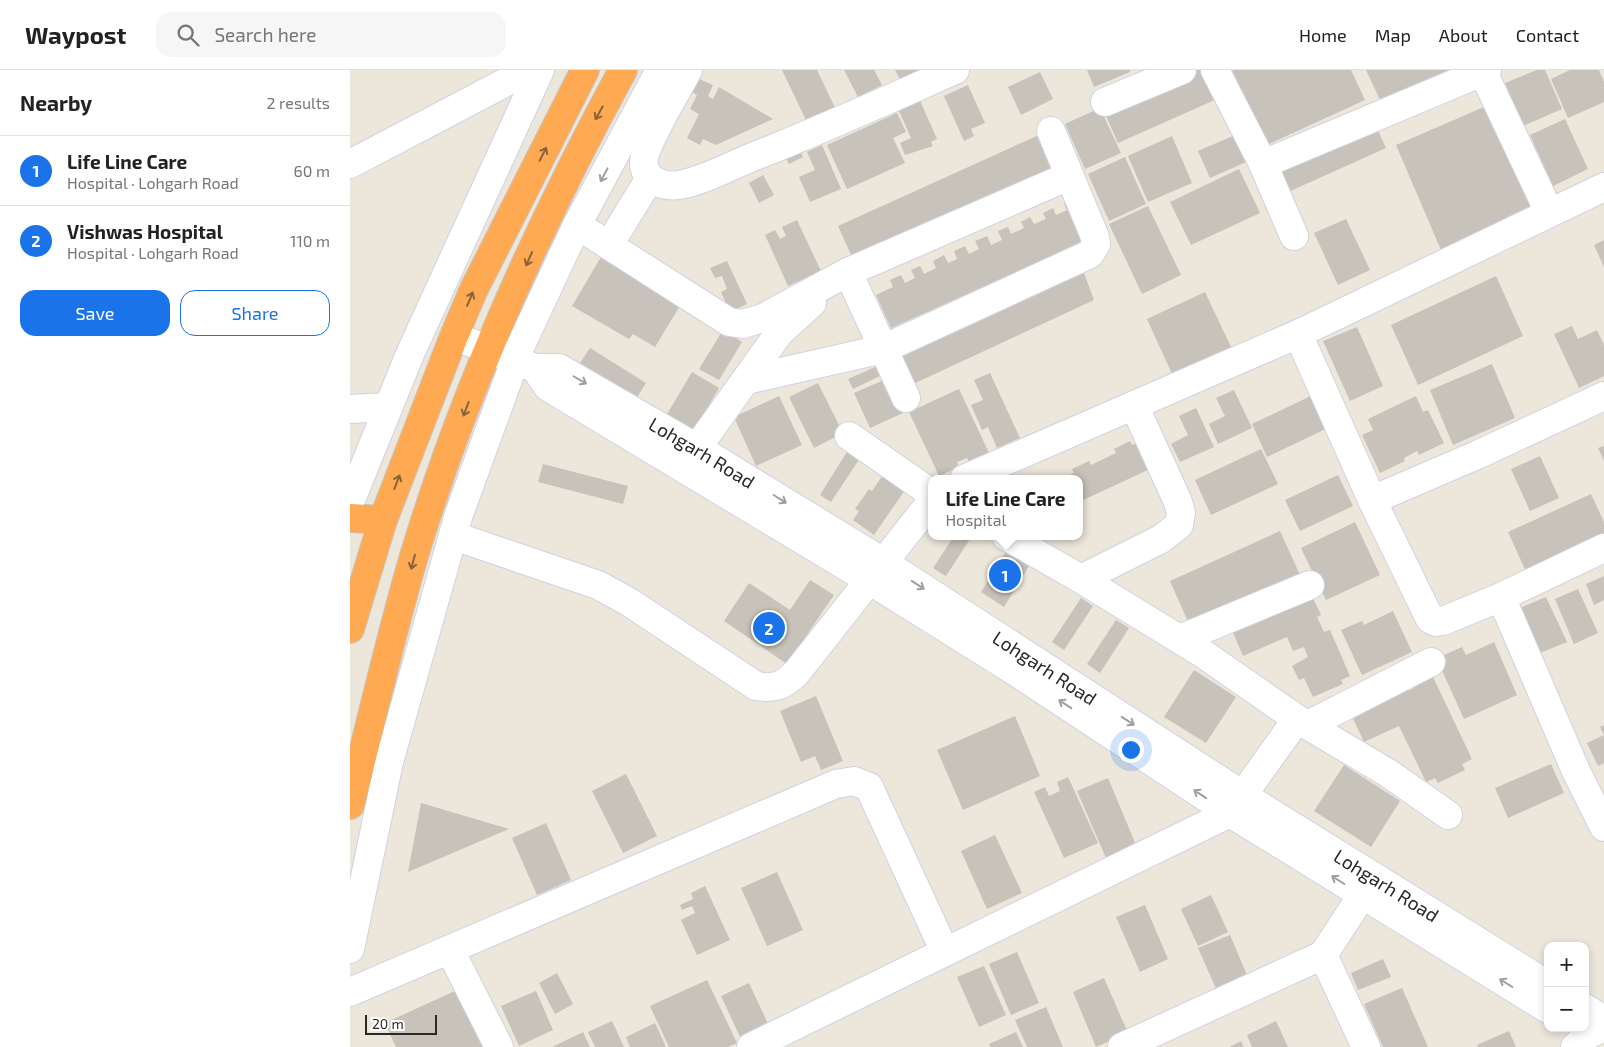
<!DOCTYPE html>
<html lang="en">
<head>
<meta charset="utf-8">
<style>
  body { margin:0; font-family:"Exo 2",sans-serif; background:#f6f6f6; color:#222 }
  .controls { position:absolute; right:15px; bottom:15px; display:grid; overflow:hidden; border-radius:10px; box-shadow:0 2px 8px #0003 }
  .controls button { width:45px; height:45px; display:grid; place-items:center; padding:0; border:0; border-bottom:1px solid #e0e0e0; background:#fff; color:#222; font:25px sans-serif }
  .scale { position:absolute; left:15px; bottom:12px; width:72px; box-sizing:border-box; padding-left:5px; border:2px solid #292929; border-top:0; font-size:14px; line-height:18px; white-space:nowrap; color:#292929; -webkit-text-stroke:4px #fff; paint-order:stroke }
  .you { position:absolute; left:780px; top:679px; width:18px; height:18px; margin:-12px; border:4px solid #fff; border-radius:50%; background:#1a73e8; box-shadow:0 0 0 8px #1a73e833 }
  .badge { display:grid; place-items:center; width:32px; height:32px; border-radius:50%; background:#1a73e8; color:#fff; font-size:16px; font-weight:700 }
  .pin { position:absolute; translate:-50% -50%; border:2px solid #fff; box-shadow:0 1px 5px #0006 }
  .popup { position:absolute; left:578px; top:405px; width:155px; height:65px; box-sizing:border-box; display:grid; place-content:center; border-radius:10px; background:#fff; filter:drop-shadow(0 1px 4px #0005); font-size:16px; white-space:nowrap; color:#767676 }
  .popup b { font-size:19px; color:#222 }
  .popup::after { content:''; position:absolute; left:50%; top:100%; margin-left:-10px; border:10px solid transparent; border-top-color:#fff }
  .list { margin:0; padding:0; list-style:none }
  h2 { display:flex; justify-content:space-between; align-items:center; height:65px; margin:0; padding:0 20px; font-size:21px }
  h2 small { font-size:16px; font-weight:400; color:#767676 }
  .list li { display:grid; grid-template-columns:32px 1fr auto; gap:15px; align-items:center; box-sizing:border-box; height:70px; padding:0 20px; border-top:1px solid #e0e0e0 }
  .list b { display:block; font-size:19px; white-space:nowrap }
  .list p { margin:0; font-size:16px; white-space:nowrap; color:#767676 }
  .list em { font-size:16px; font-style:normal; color:#767676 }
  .actions { display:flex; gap:10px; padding:15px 20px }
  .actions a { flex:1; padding:11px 0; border:1px solid #1a73e8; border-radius:15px; text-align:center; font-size:18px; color:#1a73e8 }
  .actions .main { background:#1a73e8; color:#fff }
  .icon { flex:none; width:28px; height:28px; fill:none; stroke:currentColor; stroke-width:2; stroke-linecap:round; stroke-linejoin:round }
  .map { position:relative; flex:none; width:1254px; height:977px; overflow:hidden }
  header { display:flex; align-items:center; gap:30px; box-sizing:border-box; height:70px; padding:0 25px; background:#fff; border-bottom:1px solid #e0e0e0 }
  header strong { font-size:24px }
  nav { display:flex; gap:28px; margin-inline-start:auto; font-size:18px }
  .search { width:350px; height:45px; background:#f6f6f6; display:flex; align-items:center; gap:12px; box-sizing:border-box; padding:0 18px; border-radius:15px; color:#767676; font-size:19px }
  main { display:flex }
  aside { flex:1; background:#fff }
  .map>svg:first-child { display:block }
  .building { fill:#c7c2ba }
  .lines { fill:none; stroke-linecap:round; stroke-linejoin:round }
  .minor-casing { stroke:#d0d2e2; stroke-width:30 }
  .highway-casing { stroke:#c7c7c7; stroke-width:30 }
  .minor { stroke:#fff; stroke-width:28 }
  .highway { stroke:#ffa953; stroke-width:28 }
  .oneway { stroke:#89633c }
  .oneway2 { stroke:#9f9f9f }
  .labels { text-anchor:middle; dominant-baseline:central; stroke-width:5; stroke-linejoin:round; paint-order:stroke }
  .street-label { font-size:19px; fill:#292929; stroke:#fff }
</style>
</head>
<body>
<header>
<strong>Waypost</strong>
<div class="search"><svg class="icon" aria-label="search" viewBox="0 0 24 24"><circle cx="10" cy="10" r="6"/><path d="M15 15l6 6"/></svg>Search here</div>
<nav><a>Home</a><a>Map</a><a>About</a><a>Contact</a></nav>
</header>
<main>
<aside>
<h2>Nearby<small>2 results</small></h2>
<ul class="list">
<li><span class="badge">1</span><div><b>Life Line Care</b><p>Hospital · Lohgarh Road</p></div><em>60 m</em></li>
<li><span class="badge">2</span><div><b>Vishwas Hospital</b><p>Hospital · Lohgarh Road</p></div><em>110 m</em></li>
</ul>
<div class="actions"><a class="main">Save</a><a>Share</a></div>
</aside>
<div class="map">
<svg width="1254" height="977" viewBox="0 0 1254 977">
  <rect width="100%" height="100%" fill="#ece6db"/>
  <g class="building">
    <polygon points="432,0 467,0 485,38 457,52"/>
    <polygon points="494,0 524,0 532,15 508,27"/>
    <polygon points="545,0 581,0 552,14"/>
    <polygon points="737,0 780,0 780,2 744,17"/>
    <polygon points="841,0 854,0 867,29 768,73 753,39"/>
    <polygon points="882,0 1001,0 1015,30 917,75"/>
    <polygon points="1016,0 1111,0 1033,36"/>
    <polygon points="1187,0 1195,0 1212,39 1173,56 1155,13"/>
    <polygon points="1220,0 1249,0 1254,12 1254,32 1218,48 1201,9"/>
    <polygon points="690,2 703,29 671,45 658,17"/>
    <polygon points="347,8 363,15 358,26 363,29 369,17 423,49 366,75 353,69 350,75 337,68 349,44 340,39 347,25 340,21"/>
    <polygon points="618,15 635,53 621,59 624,66 614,71 594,26"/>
    <polygon points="567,24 587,69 581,72 583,76 555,85 550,73 561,68 546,34"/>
    <polygon points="1141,34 1186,139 1091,180 1046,75"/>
    <polygon points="750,38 771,83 735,99 715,54"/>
    <polygon points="547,43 556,62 543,68 555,93 497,119 477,75"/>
    <polygon points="1215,49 1238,99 1203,116 1180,65"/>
    <polygon points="1027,58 1036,78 936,123 927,103"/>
    <polygon points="892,62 903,89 860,108 848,81"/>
    <polygon points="691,64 706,96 503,189 488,156"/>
    <polygon points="822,66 842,113 798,132 778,86"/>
    <polygon points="446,73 453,87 439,94 432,80"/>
    <polygon points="472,75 491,119 460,132 449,107 465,100 457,82"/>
    <polygon points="775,87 796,134 759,151 738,104"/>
    <polygon points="889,99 910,143 841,175 820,132"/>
    <polygon points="413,105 424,125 409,133 399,113"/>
    <polygon points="723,130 740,169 541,258 526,225 543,217 540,210 551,205 555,213 565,208 561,200 570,196 574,204 586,198 583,191 594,185 598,193 607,189 604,181 615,176 619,184 629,179 625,171 637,166 641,175 652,170 648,161 658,157 661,164 674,158 671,152 680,147 684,154 696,149 693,143 703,138 706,145 717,140 714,134"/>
    <polygon points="798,136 831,205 792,224 759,154"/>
    <polygon points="996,149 1020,200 988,215 964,163"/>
    <polygon points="447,150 471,201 438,216 415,165 425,160 430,169 436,166 432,157"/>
    <polygon points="1254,170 1254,197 1244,175"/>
    <polygon points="251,187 331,234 305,277 283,264 279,269 222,236"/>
    <polygon points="377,191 397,234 380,242 371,222 377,219 372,206 365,208 360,198"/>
    <polygon points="734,203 744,230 561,315 549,288"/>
    <polygon points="1146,206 1173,266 1068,315 1041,255"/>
    <polygon points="855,222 882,279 823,306 797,249"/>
    <polygon points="1222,256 1228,269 1247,260 1254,275 1254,306 1229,318 1204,264"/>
    <polygon points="1007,257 1033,316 1000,331 973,271"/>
    <polygon points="373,260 392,272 369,310 349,299"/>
    <polygon points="240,278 296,313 286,329 230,293"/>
    <polygon points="532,294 553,343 520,358 504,323 534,310 532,305 503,319 498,309"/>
    <polygon points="1142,294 1165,348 1103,375 1080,320"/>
    <polygon points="342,302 369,318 343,362 316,346"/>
    <polygon points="640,303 670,368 647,378 638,357 632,360 621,335 633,330 624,310"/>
    <polygon points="468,313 493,363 464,378 439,327"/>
    <polygon points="609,319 639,383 619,392 617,388 607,392 609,397 589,406 559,342"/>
    <polygon points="884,320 902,358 868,374 859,354 875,346 866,328"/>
    <polygon points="965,324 980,357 917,387 902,354"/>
    <polygon points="429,326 452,375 406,396 384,347"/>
    <polygon points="1066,326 1073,342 1078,340 1094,373 1069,385 1067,381 1054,388 1055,391 1030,403 1012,365 1023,360 1018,349"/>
    <polygon points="846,338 864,377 830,392 821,374 838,365 829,346"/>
    <polygon points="780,371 782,375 789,372 802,398 729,432 729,409 716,409 715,407 724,403 722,399 739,391 741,395 766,383 764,379"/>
    <polygon points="1254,376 1254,391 1248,378"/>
    <polygon points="500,377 512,385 481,432 470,425"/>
    <polygon points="911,379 928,414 861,445 845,410"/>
    <polygon points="1190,386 1209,428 1180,441 1161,399"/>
    <polygon points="193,394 278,416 273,434 188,412"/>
    <polygon points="535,402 557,417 524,465 503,450 509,441 505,439 519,419 522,421"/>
    <polygon points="988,405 1003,436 950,461 935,430"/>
    <polygon points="1241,424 1254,452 1254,472 1178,506 1158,462"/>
    <polygon points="1005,452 1030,505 976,530 951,478"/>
    <polygon points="930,461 950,505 839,554 820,511"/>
    <polygon points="604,466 622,466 596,506 583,498"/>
    <polygon points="659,477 682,491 654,537 631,522"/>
    <polygon points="1254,506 1254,530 1244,535 1236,514"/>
    <polygon points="460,510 484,525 437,594 374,551 399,513 440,540"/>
    <polygon points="1228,519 1248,563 1224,574 1205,529"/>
    <polygon points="961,524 971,545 967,547 974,562 980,560 1000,606 991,610 993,614 963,627 954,608 949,610 942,596 958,587 954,577 943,581 937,567 893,586 881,558"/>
    <polygon points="1196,527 1217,572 1190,583 1170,538"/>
    <polygon points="731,528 743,536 714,580 702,572"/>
    <polygon points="1043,541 1062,582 1012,605 991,560 1012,551 1014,555"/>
    <polygon points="766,550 779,558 750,603 737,594"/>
    <polygon points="1144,572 1167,625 1114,649 1090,596 1097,592 1094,585 1112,577 1116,585"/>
    <polygon points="844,600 886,627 856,673 814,647"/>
    <polygon points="1082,605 1122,689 1112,694 1115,700 1088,713 1085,708 1076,712 1049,656 1014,672 1001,644 1056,617 1058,621 1064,618 1063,614"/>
    <polygon points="466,626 493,691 471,700 465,686 451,692 430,641"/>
    <polygon points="665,646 690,706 613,740 587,680"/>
    <polygon points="1254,655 1254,693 1248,696 1237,673 1254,665 1250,657"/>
    <polygon points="1201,694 1214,723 1158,748 1145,718"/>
    <polygon points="994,695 1050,731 1021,777 964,741"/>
    <polygon points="276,704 307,766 273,783 242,721"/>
    <polygon points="718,707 748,773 714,788 684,722 695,717 699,726 710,721 707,712"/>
    <polygon points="758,708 786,775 756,788 727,721"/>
    <polygon points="71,733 159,759 58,802"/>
    <polygon points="196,753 221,810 187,825 162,768"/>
    <polygon points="645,765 672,823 637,839 611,781"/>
    <polygon points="427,802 453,860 417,876 391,818"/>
    <polygon points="355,816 380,870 347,885 331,850 345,843 342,836 332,840 330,835 343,829 341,823"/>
    <polygon points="861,825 878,862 848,876 831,839"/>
    <polygon points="795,835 818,889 790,902 766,847"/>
    <polygon points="880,865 899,910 868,923 848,878"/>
    <polygon points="667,882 689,933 661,945 639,894"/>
    <polygon points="1033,889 1041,907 1008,920 1001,903"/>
    <polygon points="634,896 656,945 629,957 607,907"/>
    <polygon points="207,903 223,934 205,944 189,913"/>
    <polygon points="754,908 778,963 746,977 723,922"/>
    <polygon points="357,910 387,973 378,977 319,977 300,936"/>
    <polygon points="399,913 420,958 392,971 371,926"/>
    <polygon points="1052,918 1078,977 1033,977 1014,934"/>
    <polygon points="107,920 134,977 46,977 35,953"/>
    <polygon points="186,921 203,960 169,976 151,936"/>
    <polygon points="696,937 713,977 677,977 665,950"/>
    <polygon points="262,951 274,977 245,977 238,962"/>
    <polygon points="926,951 938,977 902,977 897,965"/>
    <polygon points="305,953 316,977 280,977 276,967"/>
    <polygon points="1159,961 1166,977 1128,977 1127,975"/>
    <polygon points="233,962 240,977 202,977"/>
    <polygon points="666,962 673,977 640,977 639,974"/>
    <polygon points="891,971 894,977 879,977"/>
  </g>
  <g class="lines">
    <defs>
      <g id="minor">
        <path d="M338,0C329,18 291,78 294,95C296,112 315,117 329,115C353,111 378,97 400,88C469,61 537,30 605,0"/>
        <polyline points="865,0 913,94 944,166"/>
        <polyline points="1132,0 1199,142"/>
        <polyline points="755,32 832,0"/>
        <polyline points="0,94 179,0"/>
        <polyline points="913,94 1137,0"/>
        <polyline points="227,155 379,252 393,254 413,248 498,202 719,106"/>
        <polyline points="259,175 300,108"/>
        <polyline points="498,202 556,328"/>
        <polyline points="948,264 1022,430 1080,549 1086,552 1093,551 1151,527 1254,478"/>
        <polyline points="104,266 185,298 198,317 519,510 660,598 880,743 1198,939"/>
        <path id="s1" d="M185,298H209L347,378L533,492L894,726L1198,915"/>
        <polyline points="396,310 533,279 740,184 746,174 745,167 701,61"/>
        <polyline points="0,339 38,337"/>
        <polyline points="499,366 581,423"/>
        <polyline points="347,378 429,263 462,233"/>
        <polyline points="614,409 948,264 1254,117"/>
        <polyline points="1022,430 1127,385 1254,326"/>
        <polyline points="0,432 60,284 190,0"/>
        <path d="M104,466L248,515L279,532L406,616C426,619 433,616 447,602L581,432"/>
        <polyline points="656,466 731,509 852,583 947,649 1038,703 1098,745"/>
        <polyline points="731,509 811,469 829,455 831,443 828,432 784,335"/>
        <polyline points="1151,527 1226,701 1254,757"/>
        <polyline points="830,569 960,515"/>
        <polyline points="958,655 1081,592"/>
        <polyline points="0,879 39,692 109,444 170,277 227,155 310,0"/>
        <polyline points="100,880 149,977"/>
        <polyline points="595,882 880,743 947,649"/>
        <polyline points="0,922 486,714 504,711 519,717 595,882 401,977"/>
        <polyline points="1235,938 1254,950"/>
        <polyline points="772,977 973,885"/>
        <polyline points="1016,977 973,885 1022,810"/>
        <polyline points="1225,977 1239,964 1254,957"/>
      </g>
      <g id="highway">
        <polyline points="0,448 33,450"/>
        <polyline points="0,559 33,450 104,266 124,219 235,0"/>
        <path d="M0,735C21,652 40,568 64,486C115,317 189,154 273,0"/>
      </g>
    </defs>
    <use href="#minor" class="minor-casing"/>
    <use href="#highway" class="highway-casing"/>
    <use href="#minor" class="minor"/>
    <use href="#highway" class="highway"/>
  </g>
  <defs><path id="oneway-shaft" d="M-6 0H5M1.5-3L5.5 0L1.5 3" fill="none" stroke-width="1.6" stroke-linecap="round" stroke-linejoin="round" transform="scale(1.25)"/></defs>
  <g class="oneway">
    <use href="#oneway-shaft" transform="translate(249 43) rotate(119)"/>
    <use href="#oneway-shaft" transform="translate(193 84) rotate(-63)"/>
    <use href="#oneway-shaft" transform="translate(179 189) rotate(114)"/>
    <use href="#oneway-shaft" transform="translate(120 229) rotate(-67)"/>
    <use href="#oneway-shaft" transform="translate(116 339) rotate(111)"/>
    <use href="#oneway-shaft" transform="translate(47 412) rotate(-69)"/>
    <use href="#oneway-shaft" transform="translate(63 492) rotate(105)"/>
  </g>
  <g class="oneway2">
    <use href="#oneway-shaft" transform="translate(254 105) rotate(118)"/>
    <use href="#oneway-shaft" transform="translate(230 310) rotate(30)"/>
    <use href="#oneway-shaft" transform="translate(430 429) rotate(32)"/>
    <use href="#oneway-shaft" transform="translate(568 515) rotate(33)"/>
    <use href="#oneway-shaft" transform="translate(715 634) rotate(-147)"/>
    <use href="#oneway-shaft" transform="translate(778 651) rotate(33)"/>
    <use href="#oneway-shaft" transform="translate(850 724) rotate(-147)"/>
    <use href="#oneway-shaft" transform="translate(988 810) rotate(-148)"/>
    <use href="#oneway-shaft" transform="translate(1156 913) rotate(-148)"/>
  </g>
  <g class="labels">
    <g class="street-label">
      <text stroke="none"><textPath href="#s1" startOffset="190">Lohgarh Road</textPath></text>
      <text stroke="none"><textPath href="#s1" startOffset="595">Lohgarh Road</textPath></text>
      <text stroke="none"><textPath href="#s1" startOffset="1000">Lohgarh Road</textPath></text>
    </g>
  </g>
</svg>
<div class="controls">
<button>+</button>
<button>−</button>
</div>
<div class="scale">20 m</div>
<div class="you"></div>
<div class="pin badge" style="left:655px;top:505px">1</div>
<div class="popup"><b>Life Line Care</b>Hospital</div>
<div class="pin badge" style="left:419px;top:558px">2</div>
</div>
</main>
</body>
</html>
